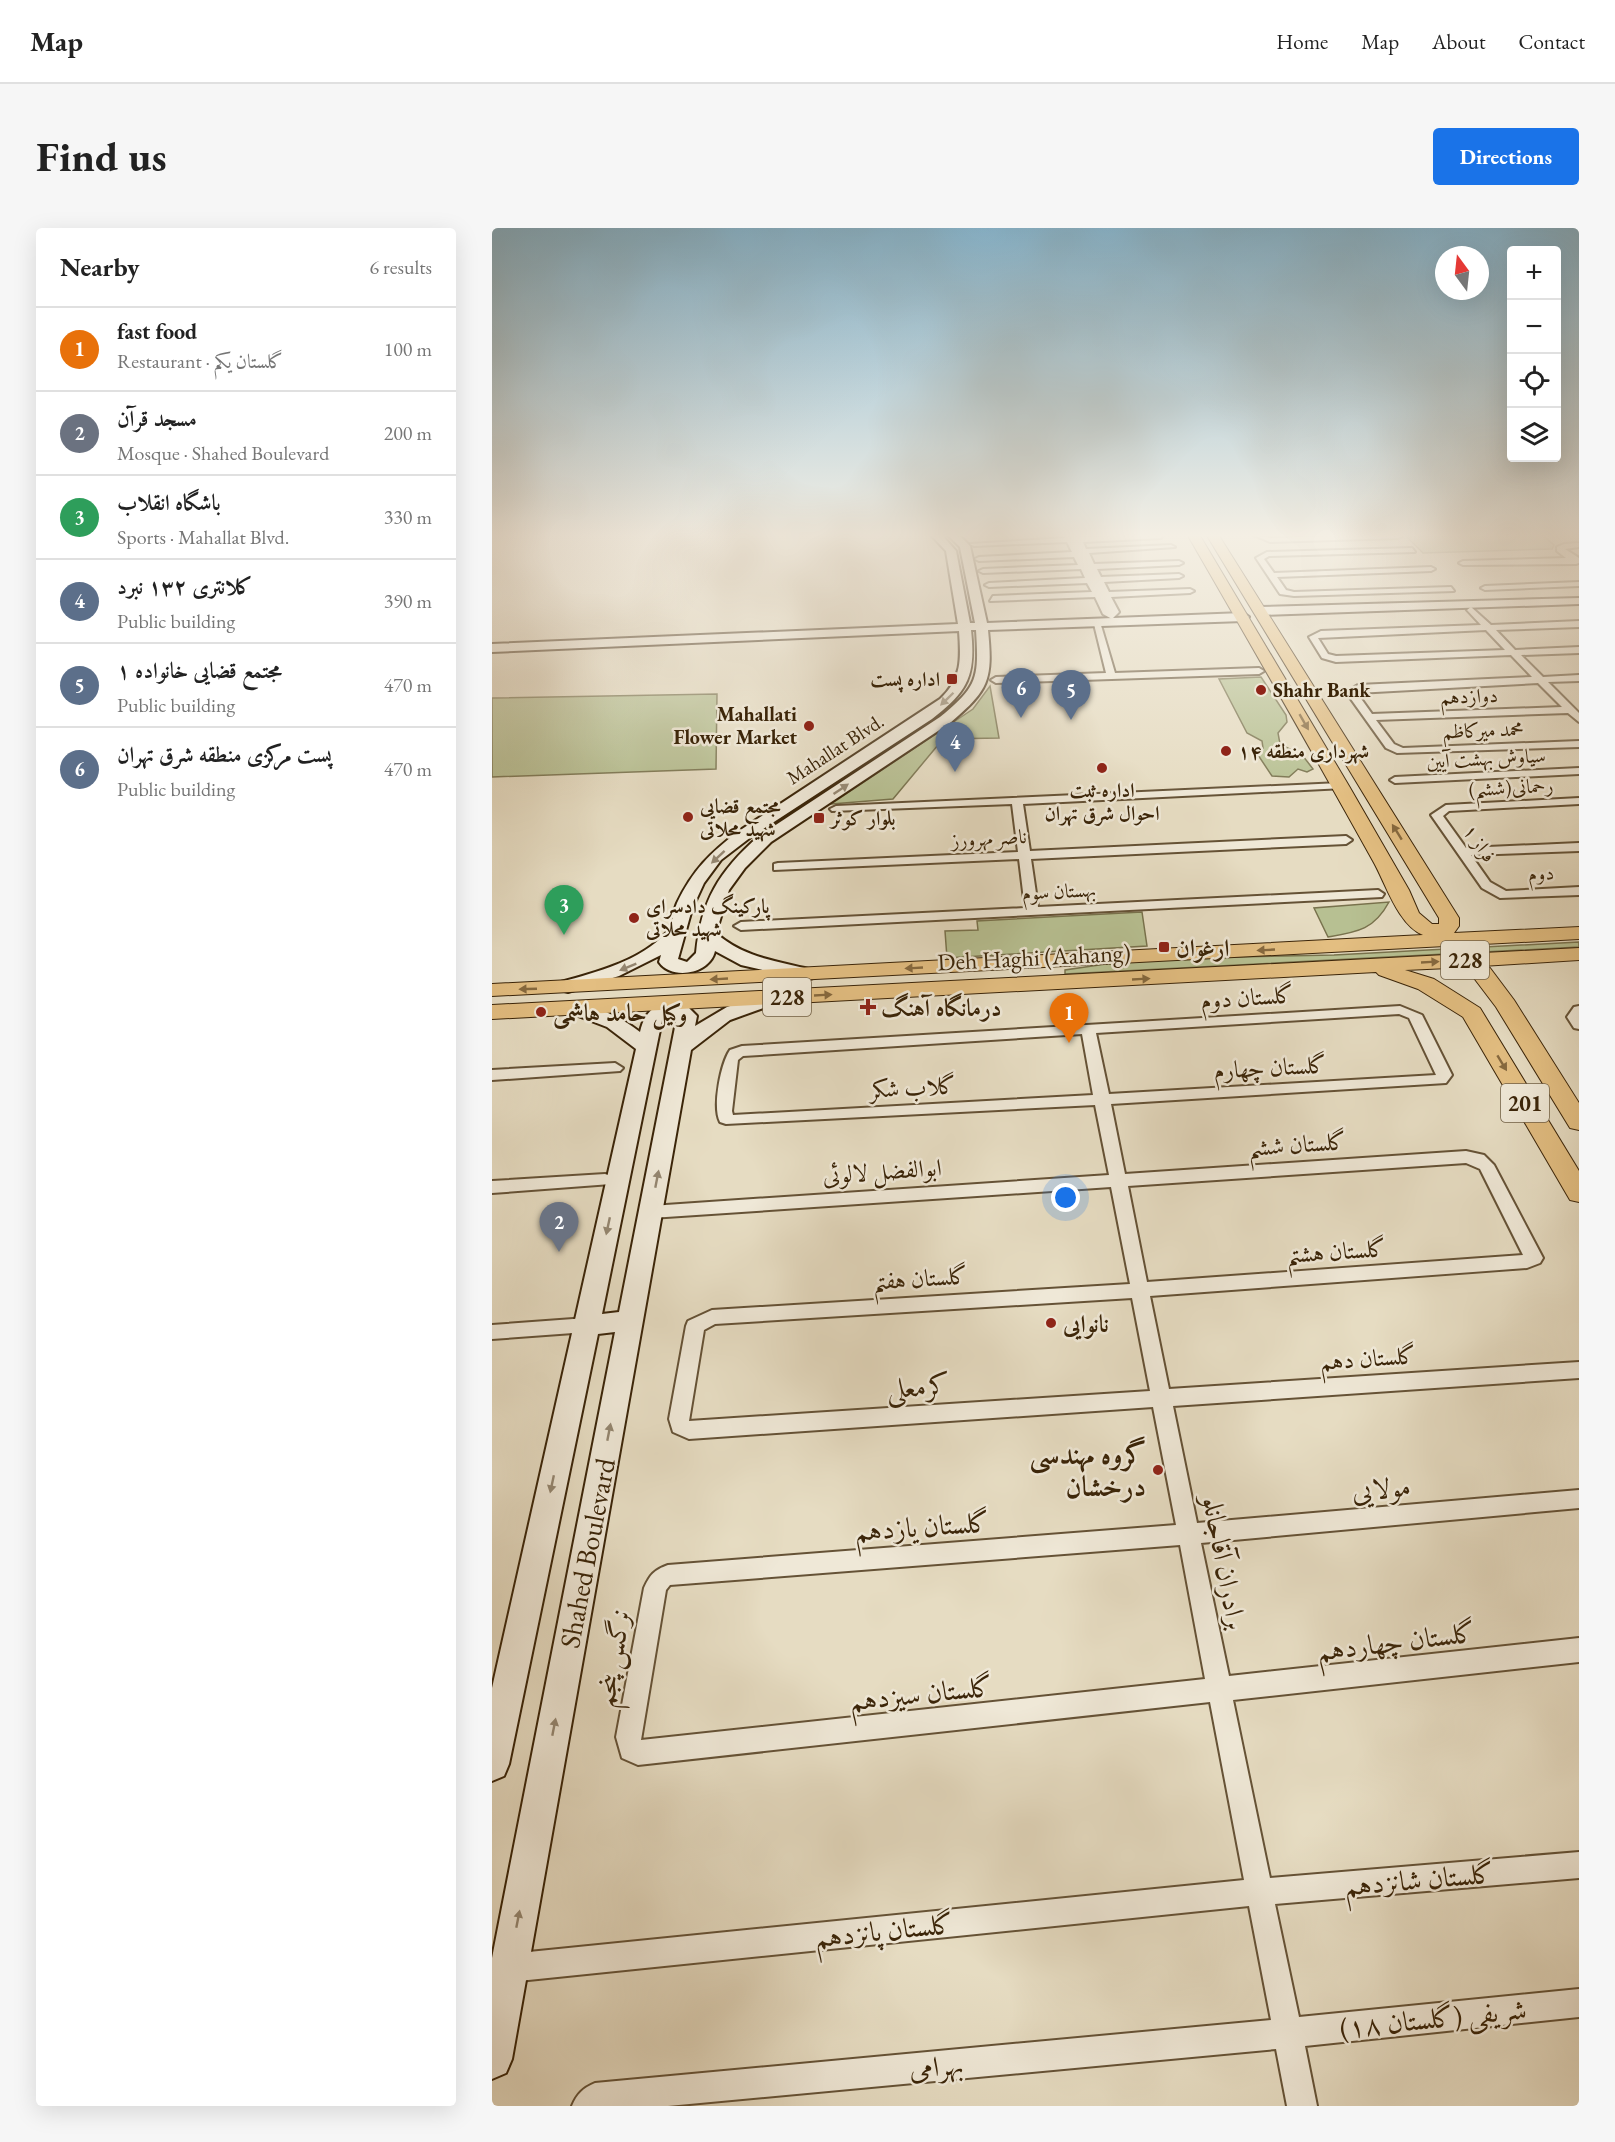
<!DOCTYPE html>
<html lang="en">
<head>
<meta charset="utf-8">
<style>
  body { margin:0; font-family:"EB Garamond",Amiri,serif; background:#f6f6f6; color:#222 }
  .controls { position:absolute; right:18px; top:18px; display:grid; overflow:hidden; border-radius:6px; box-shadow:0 6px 24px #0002 }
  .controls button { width:54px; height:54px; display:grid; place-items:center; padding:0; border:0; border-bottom:2px solid #e0e0e0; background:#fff; color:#222; font:30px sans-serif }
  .compass { position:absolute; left:943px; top:18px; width:54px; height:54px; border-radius:50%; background:#fff; box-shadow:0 6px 24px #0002; rotate:345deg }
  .you { position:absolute; left:574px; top:970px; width:21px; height:21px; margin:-15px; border:4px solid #fff; border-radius:50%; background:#1a73e8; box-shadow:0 0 0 9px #1a73e833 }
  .badge { display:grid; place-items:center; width:39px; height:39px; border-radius:50%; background:#1a73e8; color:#fff; font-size:20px; font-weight:700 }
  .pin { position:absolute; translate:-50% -50px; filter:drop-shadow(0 2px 3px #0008) }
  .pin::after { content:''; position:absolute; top:32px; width:21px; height:18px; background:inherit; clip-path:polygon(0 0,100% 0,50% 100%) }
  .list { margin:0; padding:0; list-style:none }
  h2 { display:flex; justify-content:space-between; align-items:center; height:78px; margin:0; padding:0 24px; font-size:26px }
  h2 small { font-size:20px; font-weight:400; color:#767676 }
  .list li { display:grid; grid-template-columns:39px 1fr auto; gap:18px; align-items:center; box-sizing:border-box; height:84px; padding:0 24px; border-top:2px solid #e0e0e0 }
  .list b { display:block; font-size:22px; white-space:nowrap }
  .list p { margin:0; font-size:20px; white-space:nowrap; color:#767676 }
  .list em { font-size:20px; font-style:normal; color:#767676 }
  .icon { flex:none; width:33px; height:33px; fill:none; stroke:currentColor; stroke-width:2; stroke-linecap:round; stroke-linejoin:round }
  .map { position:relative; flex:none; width:1087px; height:1878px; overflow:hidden; border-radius:6px }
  header { display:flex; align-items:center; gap:36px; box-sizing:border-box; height:84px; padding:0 30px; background:#fff; border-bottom:2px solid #e0e0e0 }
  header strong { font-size:28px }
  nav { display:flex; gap:33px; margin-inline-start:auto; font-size:21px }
  .intro { display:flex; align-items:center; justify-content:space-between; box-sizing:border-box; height:144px; padding:0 36px }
  h1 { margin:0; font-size:42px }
  .button { padding:15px 27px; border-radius:6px; background:#1a73e8; color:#fff; font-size:21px; font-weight:700 }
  main { display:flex; gap:36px; padding:0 36px }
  aside { flex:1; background:#fff; border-radius:6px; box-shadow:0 6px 24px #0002 }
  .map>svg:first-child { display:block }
  .green { fill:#b7c092; stroke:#78724d; stroke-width:1.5 }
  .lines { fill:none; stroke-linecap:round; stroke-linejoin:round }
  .street-casing { stroke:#655236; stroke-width:4 }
  .secondary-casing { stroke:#3a2408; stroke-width:4 }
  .primary-casing { stroke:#3a2408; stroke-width:2 }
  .street { fill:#efe8d7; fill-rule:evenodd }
  .secondary { fill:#efe8d7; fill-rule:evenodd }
  .primary { fill:#e3be81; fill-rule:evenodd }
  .oneway { fill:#948670 }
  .oneway2 { fill:#86693e }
  .poi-dot { fill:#8f2418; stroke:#efe8d7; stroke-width:2 }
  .labels { text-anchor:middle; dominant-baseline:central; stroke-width:5; stroke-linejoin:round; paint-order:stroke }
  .far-poi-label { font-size:20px; font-weight:bold; fill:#3a2408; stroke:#efe8d7; text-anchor:start }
  .far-street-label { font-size:20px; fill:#3a2408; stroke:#efe8d7 }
  .shield { fill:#efe8d7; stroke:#705f46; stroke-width:1.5 }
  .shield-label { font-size:22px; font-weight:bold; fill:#3a2408 }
  .poi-label { font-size:24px; font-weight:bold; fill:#3a2408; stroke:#efe8d7; text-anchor:start }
  .street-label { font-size:24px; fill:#3a2408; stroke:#efe8d7 }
  .near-street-label { font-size:28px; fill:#3a2408; stroke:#efe8d7 }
  .near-poi-label { font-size:28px; font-weight:bold; fill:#3a2408; stroke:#efe8d7; text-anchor:end }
</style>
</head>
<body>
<header>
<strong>Map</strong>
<nav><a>Home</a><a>Map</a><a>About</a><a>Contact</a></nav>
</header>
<div class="intro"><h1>Find us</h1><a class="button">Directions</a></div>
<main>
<aside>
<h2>Nearby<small>6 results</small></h2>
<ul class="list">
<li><span class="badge" style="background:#e8710a">1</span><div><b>fast food</b><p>Restaurant · گلستان یکم</p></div><em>100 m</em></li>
<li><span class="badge" style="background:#6b7280">2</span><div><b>مسجد قرآن</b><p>Mosque · Shahed Boulevard</p></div><em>200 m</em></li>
<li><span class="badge" style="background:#2e9e5b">3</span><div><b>باشگاه انقلاب</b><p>Sports · Mahallat Blvd.</p></div><em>330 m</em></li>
<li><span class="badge" style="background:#5c6f8a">4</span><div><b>کلانتری ۱۳۲ نبرد</b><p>Public building</p></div><em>390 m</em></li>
<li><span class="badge" style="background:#5c6f8a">5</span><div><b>مجتمع قضایی خانواده ۱</b><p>Public building</p></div><em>470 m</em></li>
<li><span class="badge" style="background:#5c6f8a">6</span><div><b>پست مرکزی منطقه شرق تهران</b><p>Public building</p></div><em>470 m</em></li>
</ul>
</aside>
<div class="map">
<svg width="1087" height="1878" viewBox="0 0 1087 1878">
  <rect width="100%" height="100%" fill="#e6dcc2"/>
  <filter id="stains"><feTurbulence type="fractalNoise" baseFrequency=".00333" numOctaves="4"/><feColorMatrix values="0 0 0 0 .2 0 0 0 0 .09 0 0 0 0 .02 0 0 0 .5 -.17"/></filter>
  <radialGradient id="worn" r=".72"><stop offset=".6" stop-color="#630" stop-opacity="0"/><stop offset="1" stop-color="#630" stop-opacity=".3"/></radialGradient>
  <g class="green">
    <polygon points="912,306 1049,306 1062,317 1060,321 931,325"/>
    <polygon points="769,449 794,487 795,494 786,505 788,516 811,528 821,541 815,544 806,541 797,549 780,548 764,524 771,520 770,513 755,505 727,451"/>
    <polygon points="498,458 507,510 451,511 401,571 339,576 481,481"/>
    <polygon points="225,466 224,541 0,549 0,470"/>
    <path d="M897,674C882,702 865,704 836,709L822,680Z"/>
    <polygon points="650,684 655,718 455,730 453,703 486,702 485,693"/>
    <polygon points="1087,714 1087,719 573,746 573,742 648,731 842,727"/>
  </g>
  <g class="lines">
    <defs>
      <g id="street">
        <polygon points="571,306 579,306 581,310 579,306 587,306 588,309 672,306 669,310 591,314 594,321 679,317 683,319 597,325 602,336 687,333 691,335 687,337 605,341 609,349 687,346 691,348 687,350 612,354 617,364 698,361 702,363 698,365 619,369 627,384 620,391 611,386 603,369 498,373 501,368 600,364 595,355 497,359 493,357 497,355 593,350 589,341 491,345 487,343 491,341 586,337 582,329 487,333 483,331 487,329 580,324 575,314 482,318 478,316 573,310"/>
        <polygon points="759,306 779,310 894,306 910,308 906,310 778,314"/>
        <polygon points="1087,315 1087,319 1073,321 1087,330 1087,335 1084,336 971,337 967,335 971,333 1074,330 1065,323 1065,319 1072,316"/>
        <polygon points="920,320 923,324 777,328 772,331 782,345 939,339 943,341 939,343 785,349 794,362 802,364 959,359 962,363 802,368 788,366 764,330 775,324"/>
        <polygon points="1087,354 1087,358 993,362 989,360 993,358"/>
        <path d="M979,379L999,397L1087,393V399L1004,402L1023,422L1087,419V425L1029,427L1051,449L1087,447V453L1056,454L1087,485V494L1076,485L884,492L902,516L911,520L1087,513V519L905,525L894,520L854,464L866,457L1040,449L1019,427L844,434L830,430L817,409L829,403L989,397L975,382ZM994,402L1013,422L844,428L836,426L826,410ZM1046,455L1070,479L880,486L865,465Z"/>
        <polygon points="601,392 608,394 623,445 767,440 772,443 767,446 504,455 499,452 504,449 614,445"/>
        <polygon points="1087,540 1087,546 903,555 898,552 903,549"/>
        <polygon points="848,555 854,558 852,560 531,576 538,623 854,608 860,612 854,616 539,631 546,679 886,662 892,666 890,669 249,702 242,698 249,694 533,680 527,631 282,642 282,636 286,635 526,624 520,576 340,583 338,581 344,578"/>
        <polygon points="1087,570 1087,576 957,583 951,588 974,620 1087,615 1087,623 979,627 998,654 1014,663 1087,659 1087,667 1008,670 990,660 939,587 954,577"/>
        <path d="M908,778L930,787L960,847L954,855L619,876L633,946L974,923L992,927L1002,937L1051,1030L1048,1035L1035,1040L658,1068L677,1161L1087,1134V1150L681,1178L705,1295L1087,1262V1280L709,1315L737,1448L1087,1410V1434L741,1472L778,1650L1087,1624V1650L783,1676L807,1789L1087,1761V1789L813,1818L825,1878H795L784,1821L176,1878H80C85,1866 91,1860 103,1855L779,1792L757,1678L17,1754L7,1750L3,1740L7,1730L17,1726L752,1652L718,1474L146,1537L130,1530L124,1509L152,1360C158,1347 162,1342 176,1337L684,1297L661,1179L197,1211L181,1204L177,1191L194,1098L196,1093L220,1082L638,1056L619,959L159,990L153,988L150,984L153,980L159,978L617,947L603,877L234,896L228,894C220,879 229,835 238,822L250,818ZM907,786L917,790L944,847L617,866L604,805ZM590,806L601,867L241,887L240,883L246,832L251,828ZM974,935L988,941L1031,1027L655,1054L636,958ZM640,1070L658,1163L197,1193L212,1102L223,1096ZM688,1317L713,1451L149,1512L174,1362L178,1357Z"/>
        <polygon points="1087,778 1087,801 1082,800 1075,789 1082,779"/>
        <polygon points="123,835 131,840 128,843 0,852 0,842"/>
        <polygon points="113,946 119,948 121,952 119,956 0,965 0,953"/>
        <polygon points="95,1090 102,1092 104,1097 102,1102 95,1104 0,1111 0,1097"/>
      </g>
      <g id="secondary">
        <path d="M438,306H449L464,323L478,395H483L468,319L455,306H466L478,318L495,395L751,385L757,389L751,393L496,402C501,452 497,462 458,495L279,614L253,640L237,662L224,705C252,730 285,733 321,742L323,746L321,750L314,752L249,737L223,723C218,746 180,753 167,734L169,727L127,748L76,764L69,762L67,758L69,754C105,744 148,733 174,705C180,699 181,684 185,675C201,642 218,625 247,603L448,471C470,451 469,431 467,403L0,424V416L466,396L454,323ZM479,402H484C487,450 486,458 448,489L267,608C227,643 209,673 204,725L195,734L186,731L200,681L212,655L229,632L259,609L440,491C476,463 484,448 479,402Z"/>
        <polygon points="1087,370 1087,376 769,387 763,383 769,379"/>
        <path d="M281,764L288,766L291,770L288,774L238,792L199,822L20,1831L14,1845L0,1851V1730L123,1104L106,1106L17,1536L12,1548L0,1553V1460L144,821L115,799L76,784L73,780L83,774C107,780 129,789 148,804C153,780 169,771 194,777L205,788L203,798L235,779ZM177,787L185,789L127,1084L110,1086L170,792Z"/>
      </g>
      <g id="primary">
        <path d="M695,306H707L857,558L917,662L927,685L940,696H947V690L714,306H726L967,690V698L962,705L1087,699V711L0,768V756L931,707C906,697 894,656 881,633C820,523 758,415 695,306Z"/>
        <polygon points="1087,720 1087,732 990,738 998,740 1022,772 1087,875 1087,902 1078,900 1004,779 982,750 958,748 954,744 957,740 913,742 942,751 988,780 1087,943 1087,974 1078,972 971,789 926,761 887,747 884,744 0,791 0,777"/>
      </g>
    </defs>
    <use href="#street" class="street-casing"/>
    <use href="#secondary" class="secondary-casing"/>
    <use href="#primary" class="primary-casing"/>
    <use href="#street" class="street"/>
    <use href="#secondary" class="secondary"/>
    <use href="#primary" class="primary"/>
  </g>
  <defs><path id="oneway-solid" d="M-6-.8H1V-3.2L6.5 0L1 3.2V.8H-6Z" transform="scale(1.5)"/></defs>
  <g class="oneway">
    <use href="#oneway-solid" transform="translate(455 471) rotate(136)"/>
    <use href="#oneway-solid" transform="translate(349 561) rotate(-34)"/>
    <use href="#oneway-solid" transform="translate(226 629) rotate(137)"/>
    <use href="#oneway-solid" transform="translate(136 739) rotate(158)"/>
    <use href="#oneway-solid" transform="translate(165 951) rotate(-79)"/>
    <use href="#oneway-solid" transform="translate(116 998) rotate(102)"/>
    <use href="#oneway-solid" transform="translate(117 1204) rotate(-79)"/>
    <use href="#oneway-solid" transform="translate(60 1256) rotate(102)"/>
    <use href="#oneway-solid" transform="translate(62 1499) rotate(-79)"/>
    <use href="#oneway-solid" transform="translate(26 1691) rotate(-79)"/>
  </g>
  <g class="oneway2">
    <use href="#oneway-solid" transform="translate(812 494) rotate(60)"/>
    <use href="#oneway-solid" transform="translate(905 604) rotate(-122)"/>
    <use href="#oneway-solid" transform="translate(774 722) rotate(177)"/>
    <use href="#oneway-solid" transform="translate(938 734) rotate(-3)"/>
    <use href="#oneway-solid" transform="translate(422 740) rotate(177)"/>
    <use href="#oneway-solid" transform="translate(227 751) rotate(177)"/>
    <use href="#oneway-solid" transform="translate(649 751) rotate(-3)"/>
    <use href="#oneway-solid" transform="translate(36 761) rotate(178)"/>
    <use href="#oneway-solid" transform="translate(331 767) rotate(-3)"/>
    <use href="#oneway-solid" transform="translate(1010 835) rotate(59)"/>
  </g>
  <linearGradient id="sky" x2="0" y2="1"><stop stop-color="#87b7d1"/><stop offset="0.54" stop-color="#f4efe4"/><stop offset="1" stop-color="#f4efe4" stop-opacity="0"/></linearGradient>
  <rect width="1087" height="569" fill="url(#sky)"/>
  <g class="poi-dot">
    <rect x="454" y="445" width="12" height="12" rx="3"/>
    <circle cx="769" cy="462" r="6"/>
    <circle cx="317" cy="498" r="6"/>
    <circle cx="734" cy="523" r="6"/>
    <circle cx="610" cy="540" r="6"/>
    <circle cx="196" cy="589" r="6"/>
    <rect x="321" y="584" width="12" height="12" rx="3"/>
    <circle cx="142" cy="690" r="6"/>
    <rect x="666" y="713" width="12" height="12" rx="3"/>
    <path d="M373 770h6v6h6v6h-6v6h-6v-6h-6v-6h6z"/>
    <circle cx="49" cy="784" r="6"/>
    <circle cx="559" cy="1095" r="6"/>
    <circle cx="666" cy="1242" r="6"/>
  </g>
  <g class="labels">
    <g class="far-poi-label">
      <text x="448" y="451" text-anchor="end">اداره پست</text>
      <text x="781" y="462">Shahr Bank</text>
      <text x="305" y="486" text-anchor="end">Mahallati<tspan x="305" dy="23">Flower Market</tspan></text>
      <text x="746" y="523">شهرداری منطقه ۱۴</text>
      <text x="610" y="562" text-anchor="middle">اداره ثبت<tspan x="610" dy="23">احوال شرق تهران</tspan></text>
      <text x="208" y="578">مجتمع قضایی<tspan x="208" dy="23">شهید محلاتی</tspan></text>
      <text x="339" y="590">بلوار کوثر</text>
      <text x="154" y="678">پارکینگ دادسرای<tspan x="154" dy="23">شهید محلاتی</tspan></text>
    </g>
    <g class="far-street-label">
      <text transform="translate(977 468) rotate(-2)">دوازدهم</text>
      <text transform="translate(991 502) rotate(-2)">محمد میرکاظم</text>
      <text transform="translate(343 521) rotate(-33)">Mahallat Blvd.</text>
      <text transform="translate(994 530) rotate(-3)">سیاوش بهشت آیین</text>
      <text transform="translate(1019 559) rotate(-3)">رحمانی(ششم)</text>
      <text transform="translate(497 610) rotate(-3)">ناصر مهرورز</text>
      <text transform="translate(988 615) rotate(55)">فراز ۱</text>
      <text transform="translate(1049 645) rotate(-3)">دوم</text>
      <text transform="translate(567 663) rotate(-3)">بهستان سوم</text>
    </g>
    <g class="shield">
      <rect x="949" y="713" width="48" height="38" rx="4.5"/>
      <rect x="271" y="750" width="48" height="38" rx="4.5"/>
      <rect x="1009" y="856" width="48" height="38" rx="4.5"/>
    </g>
    <g class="shield-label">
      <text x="973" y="732">228</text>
      <text x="295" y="769">228</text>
      <text x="1033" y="875">201</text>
    </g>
    <g class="poi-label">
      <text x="684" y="719">ارغوان</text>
      <text x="389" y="779">درمانگاه آهنگ</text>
      <text x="61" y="784">وکیل حامد هاشمی</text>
      <text x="571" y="1095">نانوایی</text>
    </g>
    <g class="street-label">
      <text transform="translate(542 729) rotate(-3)">Deh Haghi (Aahang)</text>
      <text transform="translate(755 769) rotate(-4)">گلستان دوم</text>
      <text transform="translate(778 839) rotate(-3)">گلستان چهارم</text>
      <text transform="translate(421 859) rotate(-3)">گلاب شکر</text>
      <text transform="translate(805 916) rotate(-4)">گلستان ششم</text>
      <text transform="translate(390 943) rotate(-4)">ابوالفضل لالوئی</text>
      <text transform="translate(844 1023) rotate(-4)">گلستان هشتم</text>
      <text transform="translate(428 1050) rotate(-4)">گلستان هفتم</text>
      <text transform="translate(876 1130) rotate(-4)">گلستان دهم</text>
    </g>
    <g class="near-street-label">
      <text transform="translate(426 1158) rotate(-4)">کرمعلی</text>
      <text transform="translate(889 1260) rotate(-5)">مولایی</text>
      <text transform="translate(430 1298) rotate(-4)">گلستان یازدهم</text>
      <text transform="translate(95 1325) rotate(-79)">Shahed Boulevard</text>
      <text transform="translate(733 1334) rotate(79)">برادران آقاجانلو</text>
      <text transform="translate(904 1413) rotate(-7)">گلستان چهاردهم</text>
      <text transform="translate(120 1430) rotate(-80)">نرگس پنجم</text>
      <text transform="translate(429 1465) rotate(-6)">گلستان سیزدهم</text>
      <text transform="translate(927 1651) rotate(-5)">گلستان شانزدهم</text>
      <text transform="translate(392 1702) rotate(-6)">گلستان پانزدهم</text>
      <text transform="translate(941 1790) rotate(-6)">شریفی (گلستان ۱۸)</text>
      <text transform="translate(444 1838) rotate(-5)">بهرامی</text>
    </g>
    <g class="near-poi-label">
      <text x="654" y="1226">گروه مهندسی<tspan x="654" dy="32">درخشان</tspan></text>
    </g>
  </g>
  <rect width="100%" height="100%" filter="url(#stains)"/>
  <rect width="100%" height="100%" fill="url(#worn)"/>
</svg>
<div class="controls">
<button>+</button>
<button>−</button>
<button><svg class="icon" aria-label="locate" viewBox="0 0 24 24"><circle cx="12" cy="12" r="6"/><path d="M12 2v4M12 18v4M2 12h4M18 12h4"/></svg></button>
<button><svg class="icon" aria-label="layers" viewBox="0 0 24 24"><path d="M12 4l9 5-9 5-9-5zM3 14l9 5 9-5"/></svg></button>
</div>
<svg class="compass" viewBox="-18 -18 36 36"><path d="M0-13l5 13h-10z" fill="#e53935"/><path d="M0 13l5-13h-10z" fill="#767676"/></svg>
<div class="you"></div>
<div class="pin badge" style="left:577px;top:815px;background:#e8710a">1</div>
<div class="pin badge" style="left:67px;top:1024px;background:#6b7280">2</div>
<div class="pin badge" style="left:72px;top:707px;background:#2e9e5b">3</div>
<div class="pin badge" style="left:463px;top:544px;background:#5c6f8a">4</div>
<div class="pin badge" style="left:579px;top:492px;background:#5c6f8a">5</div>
<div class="pin badge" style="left:529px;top:490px;background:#5c6f8a">6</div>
</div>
</main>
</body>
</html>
